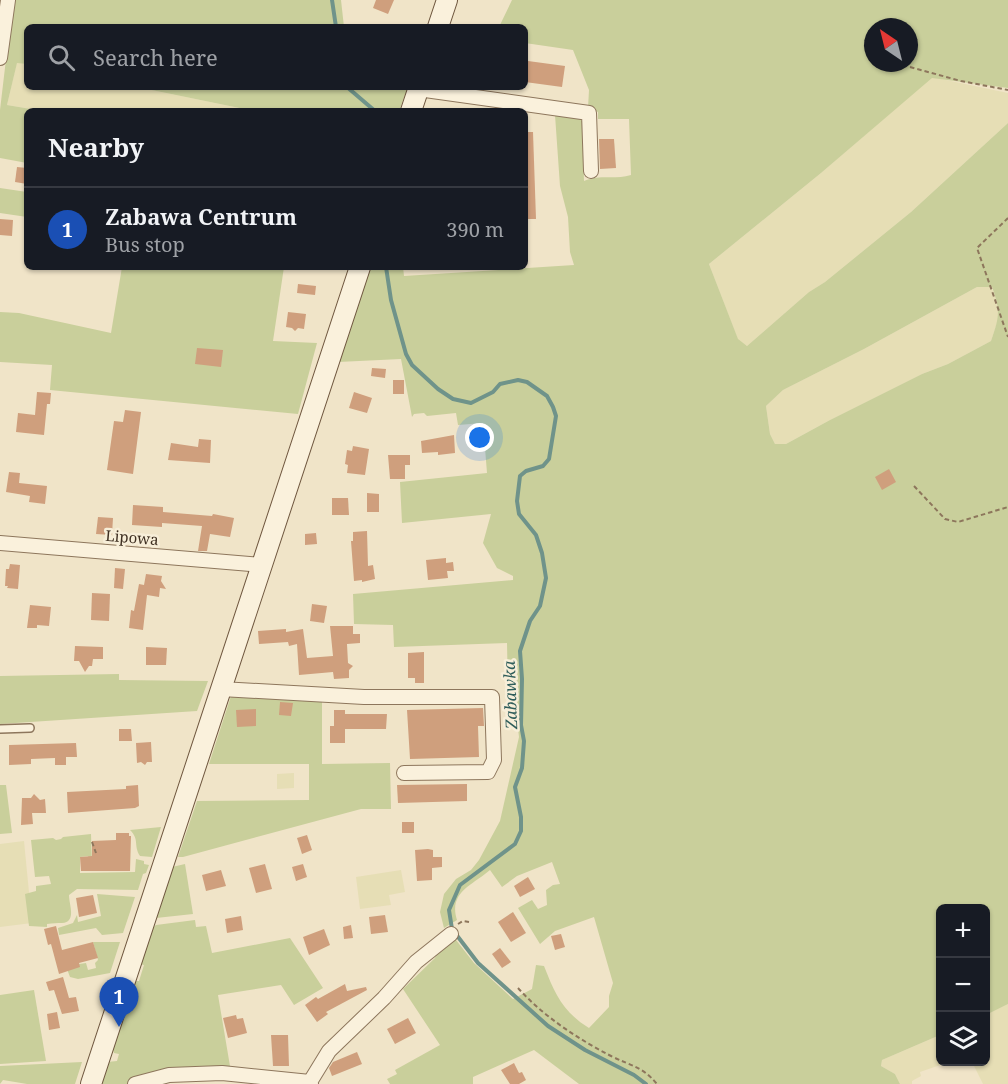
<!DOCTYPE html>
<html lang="en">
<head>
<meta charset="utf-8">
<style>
  body { margin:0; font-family:"Noto Serif",serif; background:#242831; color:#f1f3f6 }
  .controls { position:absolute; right:18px; bottom:18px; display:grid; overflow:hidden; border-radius:9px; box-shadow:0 2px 4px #0004 }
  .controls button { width:54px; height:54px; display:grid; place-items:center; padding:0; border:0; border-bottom:2px solid #363941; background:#171b24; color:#f1f3f6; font:30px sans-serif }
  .compass { position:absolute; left:864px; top:18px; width:54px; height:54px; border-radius:50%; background:#171b24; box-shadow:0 2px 4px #0004; rotate:325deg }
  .you { position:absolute; left:480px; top:438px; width:21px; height:21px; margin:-15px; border:4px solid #fff; border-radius:50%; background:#1a73e8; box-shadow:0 0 0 9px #1a73e833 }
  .badge { display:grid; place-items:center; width:39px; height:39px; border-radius:50%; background:#0f766e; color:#fff; font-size:20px; font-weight:700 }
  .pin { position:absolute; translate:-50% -50px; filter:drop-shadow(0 2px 3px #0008) }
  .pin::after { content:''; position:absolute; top:32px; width:21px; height:18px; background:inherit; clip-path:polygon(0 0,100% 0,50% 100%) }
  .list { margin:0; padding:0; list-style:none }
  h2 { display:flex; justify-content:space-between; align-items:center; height:78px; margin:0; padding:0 24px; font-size:26px }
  h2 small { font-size:20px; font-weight:400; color:#9ea1a6 }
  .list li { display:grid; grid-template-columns:39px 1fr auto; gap:18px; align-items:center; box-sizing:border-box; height:84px; padding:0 24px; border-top:2px solid #363941 }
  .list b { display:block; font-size:22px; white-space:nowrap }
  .list p { margin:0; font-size:20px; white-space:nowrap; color:#9ea1a6 }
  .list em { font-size:20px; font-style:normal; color:#9ea1a6 }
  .icon { flex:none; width:33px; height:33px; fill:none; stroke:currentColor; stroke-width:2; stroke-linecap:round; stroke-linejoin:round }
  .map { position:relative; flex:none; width:1008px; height:1084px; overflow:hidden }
  .search { position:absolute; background:#171b24; box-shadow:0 2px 4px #0004; left:24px; top:24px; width:504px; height:66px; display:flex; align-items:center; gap:15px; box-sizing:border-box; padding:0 21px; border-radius:9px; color:#9ea1a6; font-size:22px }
  .panel { position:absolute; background:#171b24; box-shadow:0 2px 4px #0004; left:24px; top:108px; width:504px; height:162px; border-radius:9px }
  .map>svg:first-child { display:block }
  .farmland { fill:#e6deb5 }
  .green { fill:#c9cf9b; fill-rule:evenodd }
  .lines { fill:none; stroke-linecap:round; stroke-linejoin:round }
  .stream { stroke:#6f938a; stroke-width:4 }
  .building { fill:#cf9f7d }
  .service-casing { stroke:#8d765c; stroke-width:10 }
  .minor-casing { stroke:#8d765c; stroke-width:16 }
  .secondary-casing { stroke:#6f573f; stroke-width:22 }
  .path { stroke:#8d765c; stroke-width:2; stroke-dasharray:4.5 3; stroke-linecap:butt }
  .service { stroke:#faf1dc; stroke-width:7 }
  .minor { stroke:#faf1dc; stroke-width:14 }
  .secondary { stroke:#faf1dc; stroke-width:20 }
  .labels { text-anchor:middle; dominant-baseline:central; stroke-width:5; stroke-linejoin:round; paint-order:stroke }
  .street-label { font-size:15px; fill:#3d2e20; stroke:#f7eed8 }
  .water-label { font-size:16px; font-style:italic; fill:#2f5d5a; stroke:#f7eed8 }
</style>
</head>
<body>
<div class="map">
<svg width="1008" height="1084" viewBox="0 0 1008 1084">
  <rect width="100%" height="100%" fill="#f0e4c8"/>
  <g class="farmland">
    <polygon points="17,62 27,64 27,87 137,87 254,111 43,111 7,105"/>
    <polygon points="932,77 1008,93 1008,123 911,212 825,282 809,292 747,346 738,340 709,264 821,173"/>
    <polygon points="977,287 991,287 995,295 999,317 991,341 948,364 922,374 830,420 786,444 775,444 770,434 766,406 783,390 864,349"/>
    <polygon points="294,773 294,788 277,789 277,774"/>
    <polygon points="24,841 32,923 0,927 0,844"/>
    <polygon points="401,870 405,892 389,895 391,905 360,909 356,877"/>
    <polygon points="1008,1004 1008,1084 983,1084 972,1062 986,1062 986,1015"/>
    <polygon points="940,1035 940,1062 949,1062 920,1072 921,1076 912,1081 912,1084 900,1084 895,1074 881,1066 882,1060"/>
  </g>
  <g class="green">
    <polygon points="13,0 341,0 344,27 27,27 27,64 17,63 7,105 43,111 27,111 27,163 0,158 0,110"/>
    <path d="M512,0H1008V88L932,78L821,173L709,264L738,339L747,346L809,292L825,282L911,212L1008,123V1004L986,1015V908H940V1035L882,1060L881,1066L895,1074L900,1084H579L534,1050L473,1077V1084H390L387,1079L397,1074L395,1070L440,1045L403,989L435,958L439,948L452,938L456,940L474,963L513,999L532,989L536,965L544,966C555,994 563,1012 589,1028L609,1007V996L613,983L594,917L555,931L540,944L518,908L532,900L538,909L547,905L546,890L553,885L560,884L552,862L517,876L502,887L490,870C473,885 448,892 457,920L444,928L440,912L444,894L456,879L471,870L479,860L500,821L519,737L514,694H508L507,643L394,647L393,625L354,624L353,594L513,580V576L497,568L483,543L491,514L402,523L400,482L487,473L483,423L458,425L456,413L427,416L424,413L414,414L412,417L401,359L338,362L370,267H403L404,276L574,265L570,252L568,217L560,186L555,115L582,119L584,181C601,174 614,180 631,175L629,119H598V112L588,108L589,90L573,50L525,43V27H499ZM873,27H909V63H873ZM977,287H992C1001,312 999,317 991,341L948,364L922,374L830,420L786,444H775L770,434L766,406L783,390L864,349Z"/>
    <polygon points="137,87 408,87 399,111 254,111"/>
    <polygon points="0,188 27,192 27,217 0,213"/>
    <polygon points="122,267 284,267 273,341 317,343 298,414 50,390 52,365 0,362 0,312 19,313 111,333"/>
    <polygon points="119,674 119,680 208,681 197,711 0,724 0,676"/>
    <polygon points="231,696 322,699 322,764 390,763 391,809 361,809 183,857 178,857 197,801 309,800 309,764 209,764"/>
    <polygon points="0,785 6,785 12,833 0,834"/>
    <path d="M161,827L152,857L140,856C133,845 140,840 130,830Z"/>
    <path d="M91,834L92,866L88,856L80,857V873L135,872L136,859L144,861V864L149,865L146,873L143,874L138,890L77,889L69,895C69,905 77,922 62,923C57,923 53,923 47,924V927L29,926L25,894L36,891V886L51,884L49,876L35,877L31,840L53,838L56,840L61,839L63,837Z"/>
    <polygon points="185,864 193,914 156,918 154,915 172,867"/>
    <polygon points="97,894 135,897 123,933 102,935 96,928 59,935 58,928 73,923 77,915 78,922 101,916"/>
    <polygon points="195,920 196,927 206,926 212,953 290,938 323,988 294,1005 281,985 218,995 231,1072 128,1084 99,1084 107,1062 117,1061 119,1054 114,1053 112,1046 134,981 139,981 144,965 139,964 151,929 156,925"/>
    <polygon points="93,942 120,942 110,973 78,979 70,977 67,969 79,964 86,963 88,970 96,968 95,963 98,960"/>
    <polygon points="34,990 46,1061 0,1064 0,995"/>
    <polygon points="82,1062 75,1084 27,1084 3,1080 0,1084 0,1066"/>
  </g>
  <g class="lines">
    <g class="stream">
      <polyline points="332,0 336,27"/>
      <polyline points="347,87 375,111"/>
      <polyline points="386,267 391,300 406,354 412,365 438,389 453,399 471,403 493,392 500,384 518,380 527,382 547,396 553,407 556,416 549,459 543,466 526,471 520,476 517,501 519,514 536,535 542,553 546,578 540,606 530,621 520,651 522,679 521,725 524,741 522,768 515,787 521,817 521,831 515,844 460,885 449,910 452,929 478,963 548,1026 585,1050 634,1075 646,1084"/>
    </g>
  </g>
  <g class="building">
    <polygon points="376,0 394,0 388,14 373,8"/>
    <polygon points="528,61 565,66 562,87 525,82"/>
    <polygon points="525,132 533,132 536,219 525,219"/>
    <polygon points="599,139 614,139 616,168 600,169"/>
    <polygon points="17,167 27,168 27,184 15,182"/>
    <polygon points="0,219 13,220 12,236 0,235"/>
    <polygon points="298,284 316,286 315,295 297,293"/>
    <polygon points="288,312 306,314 304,329 298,328 295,331 292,328 286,327"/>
    <polygon points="197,348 223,350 221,367 195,364"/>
    <polygon points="372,368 386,369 385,378 371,376"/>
    <rect x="393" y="380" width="11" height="14"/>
    <polygon points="37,392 51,393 50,404 47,404 44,435 16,432 18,413 35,415"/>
    <polygon points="354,392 372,398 367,413 349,408"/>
    <polygon points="125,410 141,412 133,474 107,470 114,421 123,422"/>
    <polygon points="454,435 455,453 438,455 438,452 422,453 421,441"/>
    <polygon points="199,439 211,440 210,463 168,460 171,443 198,447"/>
    <polygon points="353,446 369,449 365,475 347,473 348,465 345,464 347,450 352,451"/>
    <polygon points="388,455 410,455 410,465 405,465 405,479 390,479"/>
    <polygon points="889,469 896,482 882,490 875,477"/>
    <polygon points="9,472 20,473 19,483 47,486 45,504 29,502 30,496 6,492"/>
    <polygon points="367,493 379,494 379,512 367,512"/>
    <polygon points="332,498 348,498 349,515 332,515"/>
    <polygon points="133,505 163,507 163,512 212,516 213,514 234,518 230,537 210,534 207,551 198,551 202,526 162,523 162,527 132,525"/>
    <polygon points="98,517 113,518 112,535 96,534"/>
    <polygon points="367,531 368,566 373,565 375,579 362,582 362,580 354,581 351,541 353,541 353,532"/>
    <polygon points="316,533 317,544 305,545 305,534"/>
    <polygon points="446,558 446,563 453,562 454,571 447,571 448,578 428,580 426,560"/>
    <polygon points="10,564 20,565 18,589 7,588 8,586 5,586 6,569 9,569"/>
    <polygon points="115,568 125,569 123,589 114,588"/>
    <polygon points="146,574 162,576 161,581 166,589 160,588 159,597 147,595 143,630 129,628 131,610 134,611 139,584 144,585"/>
    <polygon points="92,593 110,594 109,621 91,620"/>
    <polygon points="312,604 327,606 324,623 310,621"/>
    <polygon points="30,605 51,607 49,626 37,625 37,628 27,628"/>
    <polygon points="330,626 353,626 353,634 360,634 360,643 347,644 348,663 353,666 349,670 349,678 334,679 333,672 299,675 297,644 289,646 288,642 259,644 258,631 286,629 286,632 303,629 307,658 333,656"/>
    <polygon points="75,646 103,647 103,659 93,659 92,666 89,666 85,672 79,661 74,661"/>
    <polygon points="146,647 167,648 166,665 146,665"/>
    <polygon points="424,652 424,683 415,683 415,678 408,678 408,653"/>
    <polygon points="280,702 293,703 291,716 279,715"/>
    <polygon points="483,708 484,726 478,726 479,757 410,759 407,710"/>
    <polygon points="256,709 256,726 237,727 236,710"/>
    <polygon points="334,710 345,710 345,714 387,714 386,729 345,729 345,743 330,743 330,726 334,726"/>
    <polygon points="119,729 131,729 132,741 119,741"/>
    <polygon points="151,742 152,762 147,762 145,765 141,762 137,763 136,743"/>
    <polygon points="76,743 77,757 66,757 66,765 55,765 55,758 31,759 31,764 9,765 9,745"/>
    <polygon points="467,784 467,801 398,803 397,785"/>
    <polygon points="138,785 139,806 135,808 68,813 67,792 126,789 126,786"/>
    <polygon points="34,794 40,800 45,799 46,813 32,813 33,824 21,825 22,798 31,798"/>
    <rect x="402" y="822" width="12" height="11"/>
    <polygon points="116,833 129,833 129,836 131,836 130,871 81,871 80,857 92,856 92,841 116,840"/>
    <polygon points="307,835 312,850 302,854 297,838"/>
    <polygon points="428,849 433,850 433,857 442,857 442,867 432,868 432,880 417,881 415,850"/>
    <polygon points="265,864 272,889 256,893 249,868"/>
    <polygon points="303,864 307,877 296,881 292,867"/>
    <polygon points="221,870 226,886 206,891 202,875"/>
    <polygon points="528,877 535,889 520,897 514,886"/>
    <polygon points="93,895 97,913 79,917 76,898"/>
    <polygon points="513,912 526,933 511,942 498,922"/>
    <polygon points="385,915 388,932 371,934 369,917"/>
    <polygon points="241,916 243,930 227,933 225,919"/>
    <polygon points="351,925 353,938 344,939 343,927"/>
    <polygon points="56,926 62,950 93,942 98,958 79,963 80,967 59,974 51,944 48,945 44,929"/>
    <polygon points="324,929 330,945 309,955 303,937"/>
    <polygon points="561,934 565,947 555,950 551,936"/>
    <polygon points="500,948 511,962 502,968 492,954"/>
    <polygon points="63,977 69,998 76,997 79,1011 62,1014 54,990 49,991 46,982"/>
    <polygon points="345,984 347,991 366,987 367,990 326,1012 328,1014 317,1022 305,1005 316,997 318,999"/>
    <polygon points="57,1012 60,1028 49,1030 47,1014"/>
    <polygon points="236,1015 237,1019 243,1018 247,1033 228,1038 223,1018"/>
    <polygon points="408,1018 416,1033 395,1044 387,1029"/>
    <polygon points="271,1035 288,1035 289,1066 273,1066"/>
    <polygon points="357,1052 362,1064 332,1076 329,1068 333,1062"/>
    <polygon points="514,1063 519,1073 522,1072 526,1080 519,1084 510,1084 501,1070"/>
  </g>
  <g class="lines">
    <defs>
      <polyline id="service" points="0,729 30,728"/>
      <g id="minor">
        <polyline points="0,58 8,0"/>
        <polyline points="418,89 589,113 591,171"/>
        <polyline points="0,543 262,565"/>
        <polyline points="221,689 364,697 492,697 494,760 488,772 404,773"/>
        <polyline points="135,1084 169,1075 222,1073 310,1082"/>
        <polyline points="311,1084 310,1082 329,1051 384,998 416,962 451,934"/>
      </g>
      <g id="secondary">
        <polyline points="438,27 447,0"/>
        <polyline points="411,111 419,87"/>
        <polyline points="91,1084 360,267"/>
      </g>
    </defs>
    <use href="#service" class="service-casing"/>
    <use href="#minor" class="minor-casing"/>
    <use href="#secondary" class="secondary-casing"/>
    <g class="path">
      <polyline points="910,67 961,81 1008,90"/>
      <polyline points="1008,218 977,248 1008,337"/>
      <polyline points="914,486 945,519 958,522 1008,507"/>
      <polyline points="92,842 96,853"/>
      <polyline points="458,924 463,921 469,922"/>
      <path d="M518,988C543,1016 578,1039 611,1056C631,1066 642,1066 657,1084"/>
    </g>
    <use href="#service" class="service"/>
    <use href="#minor" class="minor"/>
    <use href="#secondary" class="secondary"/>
  </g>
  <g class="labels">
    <g class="street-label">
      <text transform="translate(132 537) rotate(5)">Lipowa</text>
    </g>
    <g class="water-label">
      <text transform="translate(510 695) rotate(-92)">Zabawka</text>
    </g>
  </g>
</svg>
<div class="controls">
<button>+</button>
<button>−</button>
<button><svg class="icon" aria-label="layers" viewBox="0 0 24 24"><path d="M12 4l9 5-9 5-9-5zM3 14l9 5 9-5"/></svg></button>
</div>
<svg class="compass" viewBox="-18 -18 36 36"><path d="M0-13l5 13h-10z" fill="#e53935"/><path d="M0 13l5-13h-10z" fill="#9ea1a6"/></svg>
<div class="you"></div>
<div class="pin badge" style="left:119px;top:1027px;background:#1a4fb4">1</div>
<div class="search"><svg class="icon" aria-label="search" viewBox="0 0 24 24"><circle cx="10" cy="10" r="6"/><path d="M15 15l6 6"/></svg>Search here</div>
<section class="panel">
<h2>Nearby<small></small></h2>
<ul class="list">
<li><span class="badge" style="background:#1a4fb4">1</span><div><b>Zabawa Centrum</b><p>Bus stop</p></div><em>390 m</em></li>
</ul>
</section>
</div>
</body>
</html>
